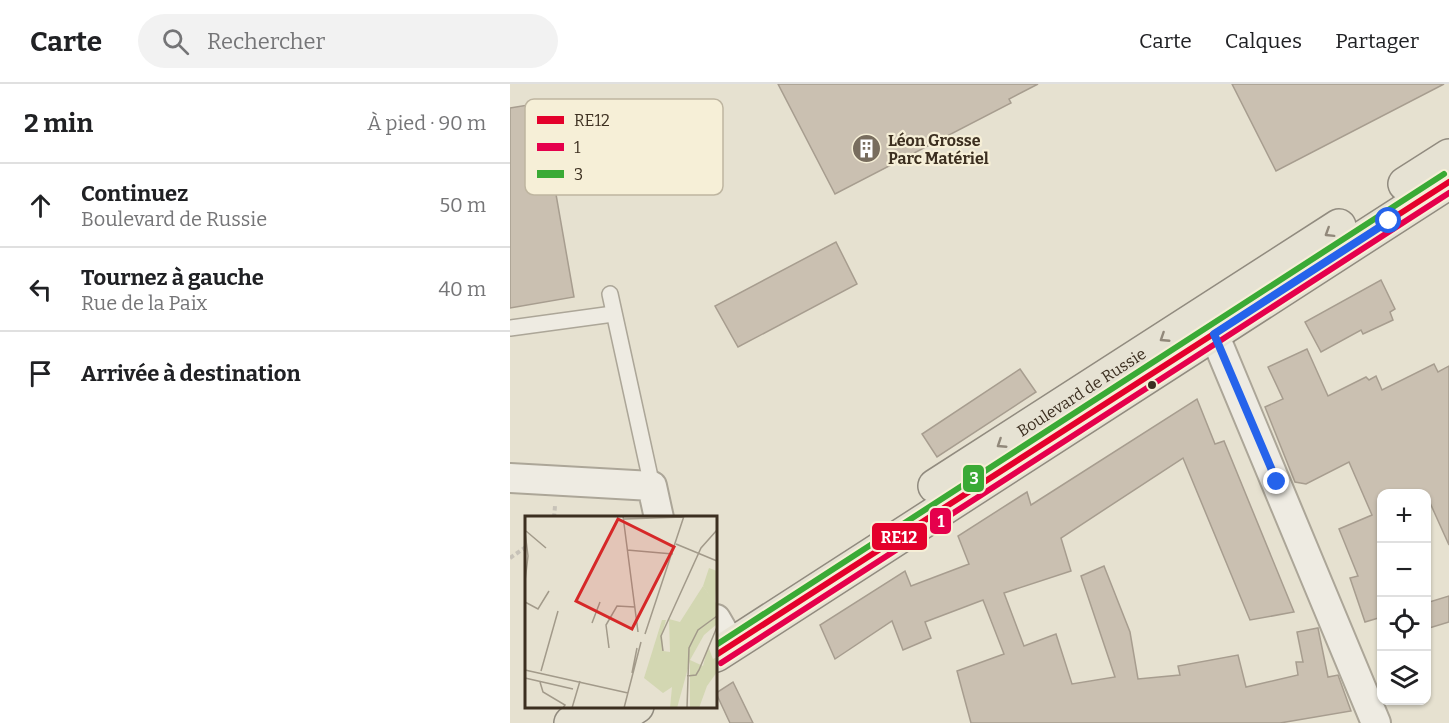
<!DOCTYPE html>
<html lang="fr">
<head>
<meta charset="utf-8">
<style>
  body { margin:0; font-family:Bitter,serif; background:#f2f2f2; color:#202124 }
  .controls { position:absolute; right:18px; bottom:18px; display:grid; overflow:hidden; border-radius:12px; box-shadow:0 2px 4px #0004 }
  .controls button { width:54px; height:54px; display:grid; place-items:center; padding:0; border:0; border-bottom:2px solid #e0e0e0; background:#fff; color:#202124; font:30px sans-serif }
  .stop { position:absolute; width:18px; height:18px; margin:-14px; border:4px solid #2563eb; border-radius:50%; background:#fff }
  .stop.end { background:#2563eb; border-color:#fff; box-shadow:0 2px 6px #0008 }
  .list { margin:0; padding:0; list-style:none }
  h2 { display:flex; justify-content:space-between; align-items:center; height:78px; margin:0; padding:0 24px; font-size:26px }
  h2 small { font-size:20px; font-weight:400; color:#757577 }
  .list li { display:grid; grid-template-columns:39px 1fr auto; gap:18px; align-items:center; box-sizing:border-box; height:84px; padding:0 24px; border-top:2px solid #e0e0e0 }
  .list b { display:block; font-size:22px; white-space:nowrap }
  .list p { margin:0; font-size:20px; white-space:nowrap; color:#757577 }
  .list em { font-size:20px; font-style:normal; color:#757577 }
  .icon { flex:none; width:33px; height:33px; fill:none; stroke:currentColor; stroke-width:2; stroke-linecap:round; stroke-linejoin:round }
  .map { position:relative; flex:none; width:939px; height:639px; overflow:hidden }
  header { display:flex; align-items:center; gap:36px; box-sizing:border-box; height:84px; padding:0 30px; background:#fff; border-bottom:2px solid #e0e0e0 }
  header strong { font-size:28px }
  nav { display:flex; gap:33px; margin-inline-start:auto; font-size:21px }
  .search { width:420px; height:54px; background:#f2f2f2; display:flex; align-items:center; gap:15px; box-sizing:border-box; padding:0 21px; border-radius:33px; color:#757577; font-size:22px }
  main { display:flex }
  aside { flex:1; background:#fff }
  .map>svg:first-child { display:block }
  .building { fill:#cac0b1; stroke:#a79d8f; stroke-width:1.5 }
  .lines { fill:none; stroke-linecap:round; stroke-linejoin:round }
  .lane-casing { stroke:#aca698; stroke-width:18 }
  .street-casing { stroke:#aca698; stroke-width:32 }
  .primary-casing { stroke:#918b7f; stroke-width:36 }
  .path { stroke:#c7c2b8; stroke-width:4; stroke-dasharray:4.5 3; stroke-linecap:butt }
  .lane { stroke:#eeebe2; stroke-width:15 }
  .street { stroke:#eeebe2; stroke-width:28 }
  .primary { stroke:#e6e2d3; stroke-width:33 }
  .bus-1-casing { stroke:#f6efd7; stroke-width:10 }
  .bus-2-casing { stroke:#f6efd7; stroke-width:10 }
  .bus-3-casing { stroke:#f6efd7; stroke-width:10 }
  .bus-1 { stroke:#e4002b; stroke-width:6 }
  .bus-2 { stroke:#e5004c; stroke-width:6 }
  .bus-3 { stroke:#3aaa35; stroke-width:6 }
  .oneway { stroke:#91887a }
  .route { stroke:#2563eb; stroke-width:8 }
  .bus-dot { fill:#3c2f20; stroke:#f6efd7; stroke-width:2 }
  .labels { text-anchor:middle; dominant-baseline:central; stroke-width:4.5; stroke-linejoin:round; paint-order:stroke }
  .poi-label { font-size:16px; font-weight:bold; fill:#3c2f20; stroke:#f6efd7; text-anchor:start }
  .street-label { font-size:16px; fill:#3c2f20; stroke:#f6efd7 }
  .inset-road { fill:none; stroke:#a29a8a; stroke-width:1.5 }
  .view { fill:#d62828; fill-opacity:0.15; stroke:#d62828; stroke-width:3 }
  .inset-edge { fill:none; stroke:#3c2f20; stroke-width:3 }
  .key { fill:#f6efd7; stroke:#beb5a0; stroke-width:1.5 }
  .key-label { font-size:16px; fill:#3c2f20 }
  .line-badge { stroke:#f6efd7; stroke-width:2 }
  .badge-label { font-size:16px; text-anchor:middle; font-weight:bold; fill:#fff }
</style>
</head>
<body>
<header>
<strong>Carte</strong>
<div class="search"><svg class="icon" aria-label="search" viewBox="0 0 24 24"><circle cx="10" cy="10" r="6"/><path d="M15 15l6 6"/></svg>Rechercher</div>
<nav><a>Carte</a><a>Calques</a><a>Partager</a></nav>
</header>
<main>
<aside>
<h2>2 min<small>À pied · 90 m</small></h2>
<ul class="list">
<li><svg class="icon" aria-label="ahead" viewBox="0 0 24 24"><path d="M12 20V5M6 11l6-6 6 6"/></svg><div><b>Continuez</b><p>Boulevard de Russie</p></div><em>50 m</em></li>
<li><svg class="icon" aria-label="left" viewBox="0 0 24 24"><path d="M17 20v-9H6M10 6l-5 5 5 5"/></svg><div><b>Tournez à gauche</b><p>Rue de la Paix</p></div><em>40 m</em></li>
<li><svg class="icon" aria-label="arrive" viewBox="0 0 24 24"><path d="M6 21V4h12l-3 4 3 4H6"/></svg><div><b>Arrivée à destination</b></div></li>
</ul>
</aside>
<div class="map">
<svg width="939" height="639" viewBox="0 0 939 639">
  <rect width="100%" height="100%" fill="#e6e1d0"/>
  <g class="building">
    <polygon points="268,0 528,0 499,15 501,19 325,110"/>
    <polygon points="722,0 934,0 766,87"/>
    <polygon points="30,19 64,213 0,224 0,24"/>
    <polygon points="326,158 347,200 228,263 205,222"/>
    <polygon points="871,196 885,225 880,228 883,236 853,250 851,246 811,268 795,238"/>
    <polygon points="797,265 818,312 856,293 859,296 866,292 872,306 924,280 928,288 939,282 939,461 916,410 872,410 872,533 855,538 840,494 848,492 829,445 862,431 839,378 796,400 785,398 755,323 773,315 758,283"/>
    <polygon points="510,285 526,308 427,373 412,350"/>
    <polygon points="687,315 705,360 714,357 784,528 740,536 673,374 551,454 561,487 494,509 514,562 546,550 562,600 605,593 571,492 594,482 620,548 628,595 670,591 668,582 728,571 736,603 788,591 786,578 793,578 787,548 808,544 818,593 828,591 841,627 770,639 461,639 447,587 494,570 473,516 415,538 421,554 393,566 382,537 325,575 310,541 395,487 401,502 459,480 448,452 517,408 521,421"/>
    <polygon points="939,512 939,538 916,545 916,519"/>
    <polygon points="223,598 243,639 220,639 206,609"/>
  </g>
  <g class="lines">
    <defs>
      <g id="lane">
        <polyline points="100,210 142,402"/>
        <polyline points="0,244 103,230"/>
      </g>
      <g id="street">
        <polyline points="693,231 704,250 866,639"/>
        <polyline points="0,394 142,402 149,434"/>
        <polyline points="206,535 221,561"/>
      </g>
      <g id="primary">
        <polyline points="895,100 939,72"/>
        <path id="s1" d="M425,402L829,142"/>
        <polyline points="206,571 939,98"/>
        <polyline points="61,639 86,622"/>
        <polyline points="102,639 127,622"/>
      </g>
    </defs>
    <use href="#lane" class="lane-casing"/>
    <use href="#street" class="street-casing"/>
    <use href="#primary" class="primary-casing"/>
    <g class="path">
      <polyline points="44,434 45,422"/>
      <polyline points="0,474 16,463"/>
    </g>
    <use href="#lane" class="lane"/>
    <use href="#street" class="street"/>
    <use href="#primary" class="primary"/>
    <defs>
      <polyline id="bus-1" points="206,571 939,98"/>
      <polyline id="bus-2" points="211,579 939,109"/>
      <polyline id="bus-3" points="206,561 934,90"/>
    </defs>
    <use href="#bus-1" class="bus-1-casing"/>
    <use href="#bus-2" class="bus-2-casing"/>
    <use href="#bus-3" class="bus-3-casing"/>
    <use href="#bus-1" class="bus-1"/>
    <use href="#bus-2" class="bus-2"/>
    <use href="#bus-3" class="bus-3"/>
  </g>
  <defs><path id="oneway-chevron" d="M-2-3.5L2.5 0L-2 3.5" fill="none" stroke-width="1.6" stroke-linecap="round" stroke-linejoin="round" transform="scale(1.5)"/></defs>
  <g class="oneway">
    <use href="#oneway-chevron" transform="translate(819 149) rotate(148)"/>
    <use href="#oneway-chevron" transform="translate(654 254) rotate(147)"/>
    <use href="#oneway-chevron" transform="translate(491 360) rotate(147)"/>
  </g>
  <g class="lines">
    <polyline class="route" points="767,398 704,250 879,137"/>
  </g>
  <defs>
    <symbol id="building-disc" viewBox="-11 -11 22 22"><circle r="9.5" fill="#786d5e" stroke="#f6efd7"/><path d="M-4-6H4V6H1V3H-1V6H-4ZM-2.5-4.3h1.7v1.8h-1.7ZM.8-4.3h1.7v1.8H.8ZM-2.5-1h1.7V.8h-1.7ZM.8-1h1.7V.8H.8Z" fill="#fff"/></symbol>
  </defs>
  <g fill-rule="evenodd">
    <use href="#building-disc" x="340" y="48" width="33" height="33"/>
  </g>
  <circle class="bus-dot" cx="642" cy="301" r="5"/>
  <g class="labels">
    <g class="poi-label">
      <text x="378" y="56">Léon Grosse<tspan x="378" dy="18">Parc Matériel</tspan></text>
    </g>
    <g class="street-label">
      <text stroke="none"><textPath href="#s1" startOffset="174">Boulevard de Russie</textPath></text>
    </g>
  </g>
  <g transform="translate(15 432)">
    <rect width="192" height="192" fill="#e6e1d0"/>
    <path d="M184,52L192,55L190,88L178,70Z" fill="#d3d7b2"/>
    <path d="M178,70L190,87L192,83V108L179,119L165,144L178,150L183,130L188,143L192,141V156L182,170L174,192H165V145L152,192H145L147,171L138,177L119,162L137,104H141L137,118L138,135L145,136L144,103L155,106Z" fill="#d3d7b2"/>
    <path class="inset-road" d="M98,0L113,116M99,3L158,1M1,15L21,32M0,16L3,40L0,65M151,28L192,45M102,34L148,38M0,86L13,93L24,75M67,107L75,86M120,118L159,0M84,132L81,109L92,90L110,91M138,135L136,120L176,32L192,14M0,154L103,177M16,155L33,95M107,157L112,132M162,160L171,159L174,154L192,111M0,162L48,173M15,166L18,176L40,189L38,192M47,192L55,165M99,192L116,126M162,192L164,132L173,114L192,100"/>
    <path class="view" d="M93,3L149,31L107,113L51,85Z"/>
    <rect width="192" height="192" class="inset-edge"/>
  </g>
  <rect x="15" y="15" width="198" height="96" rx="9" class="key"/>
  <rect x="27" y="32" width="27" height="8" fill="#e4002b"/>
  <rect x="27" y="59" width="27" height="8" fill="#e5004c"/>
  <rect x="27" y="86" width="27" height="8" fill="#3aaa35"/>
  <g class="key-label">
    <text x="64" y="42">RE12</text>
    <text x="64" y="69">1</text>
    <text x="64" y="96">3</text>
  </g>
  <g class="line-badge">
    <rect x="452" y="380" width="23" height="29" rx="6" fill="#3aaa35"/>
    <rect x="419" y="423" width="23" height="28" rx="6" fill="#e5004c"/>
    <rect x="361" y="438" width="57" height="29" rx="6" fill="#e4002b"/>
  </g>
  <g class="badge-label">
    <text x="464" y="400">3</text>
    <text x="431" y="443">1</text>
    <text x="389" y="459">RE12</text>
  </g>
</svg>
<div class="controls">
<button>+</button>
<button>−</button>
<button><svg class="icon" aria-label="locate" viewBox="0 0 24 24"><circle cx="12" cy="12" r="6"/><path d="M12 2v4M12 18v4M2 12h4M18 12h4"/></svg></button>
<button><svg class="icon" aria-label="layers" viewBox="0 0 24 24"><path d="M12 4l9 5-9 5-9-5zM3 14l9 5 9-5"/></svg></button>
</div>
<div class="stop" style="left:879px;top:137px"></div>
<div class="stop end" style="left:767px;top:398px"></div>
</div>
</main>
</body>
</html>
